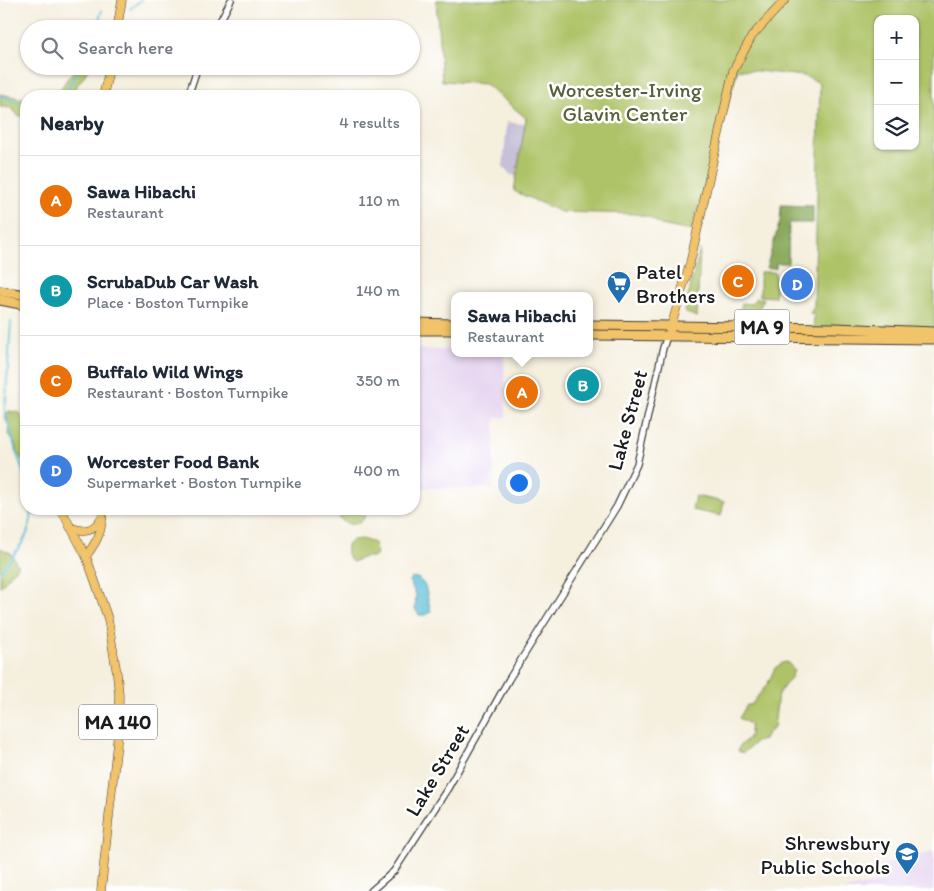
<!DOCTYPE html>
<html lang="en">
<head>
<meta charset="utf-8">
<style>
  body { margin:0; font-family:Itim,sans-serif; background:#f6f6f7; color:#1f2937 }
  .controls { position:absolute; right:15px; top:15px; display:grid; overflow:hidden; border-radius:10px; box-shadow:0 1px 4px #0004 }
  .controls button { width:45px; height:45px; display:grid; place-items:center; padding:0; border:0; border-bottom:1px solid #e0e1e3; background:#fff; color:#1f2937; font:25px sans-serif }
  .you { position:absolute; left:518px; top:482px; width:18px; height:18px; margin:-12px; border:4px solid #fff; border-radius:50%; background:#1a73e8; box-shadow:0 0 0 8px #1a73e833 }
  .badge { display:grid; place-items:center; width:32px; height:32px; border-radius:50%; background:#ea580c; color:#fff; font-size:16px; font-weight:700 }
  .pin { position:absolute; translate:-50% -50%; border:2px solid #fff; box-shadow:0 1px 5px #0006 }
  .popup { position:absolute; left:451px; top:292px; width:142px; height:65px; box-sizing:border-box; display:grid; place-content:center; border-radius:10px; background:#fff; filter:drop-shadow(0 1px 4px #0005); font-size:16px; white-space:nowrap; color:#747a83 }
  .popup b { font-size:19px; color:#1f2937 }
  .popup::after { content:''; position:absolute; left:50%; top:100%; margin-left:-10px; border:10px solid transparent; border-top-color:#fff }
  .list { margin:0; padding:0; list-style:none }
  h2 { display:flex; justify-content:space-between; align-items:center; height:65px; margin:0; padding:0 20px; font-size:21px }
  h2 small { font-size:16px; font-weight:400; color:#747a83 }
  .list li { display:grid; grid-template-columns:32px 1fr auto; gap:15px; align-items:center; box-sizing:border-box; height:90px; padding:0 20px; border-top:1px solid #e0e1e3 }
  .list b { display:block; font-size:19px; white-space:nowrap }
  .list p { margin:0; font-size:16px; white-space:nowrap; color:#747a83 }
  .list em { font-size:16px; font-style:normal; color:#747a83 }
  .icon { flex:none; width:28px; height:28px; fill:none; stroke:currentColor; stroke-width:2; stroke-linecap:round; stroke-linejoin:round }
  .map { position:relative; flex:none; width:934px; height:891px; overflow:hidden }
  .search { position:absolute; background:#fff; box-shadow:0 1px 4px #0004; left:20px; top:20px; width:400px; height:55px; display:flex; align-items:center; gap:12px; box-sizing:border-box; padding:0 18px; border-radius:28px; color:#747a83; font-size:19px }
  .panel { position:absolute; background:#fff; box-shadow:0 1px 4px #0004; left:20px; top:90px; width:400px; height:425px; border-radius:20px }
  .map>svg:first-child { display:block }
  .built { fill:#e5d3f0 }
  .industrial { fill:#c7c0d8 }
  .green { fill:#aec368; stroke:#657042; fill-rule:evenodd }
  .forest { fill:#8aa95c; stroke:#53623c }
  .water { fill:#5bbed9; stroke:#3c6d7a }
  .lines { fill:none; stroke-linecap:round; stroke-linejoin:round }
  .stream { stroke:#5bbed9; stroke-width:2 }
  .minor-casing { stroke:#3d3c39; stroke-width:8 }
  .major-casing { stroke:#3d3c39; stroke-width:9 }
  .highway-casing { stroke:#3d3c39; stroke-width:11 }
  .minor { stroke:#fff; stroke-width:5.5 }
  .major { stroke:#f1c36a; stroke-width:8 }
  .highway { stroke:#f1c36a; stroke-width:9 }
  .labels { text-anchor:middle; dominant-baseline:central; stroke-width:5; stroke-linejoin:round; paint-order:stroke }
  .shield { fill:#fff; stroke:#606060; stroke-width:1 }
  .shield-label { font-size:20px; font-weight:bold; fill:#1c1c1c }
  .park-label { font-size:21px; fill:#565f3a; stroke:#fff }
  .poi-label { font-size:21px; fill:#1c1c1c; stroke:#fff; text-anchor:start }
  .street-label { font-size:21px; fill:#1c1c1c; stroke:#fff }
</style>
</head>
<body>
<div class="map">
<svg width="934" height="891" viewBox="0 0 934 891">
  <rect width="100%" height="100%" fill="#fff"/>
  <filter id="ink" filterUnits="userSpaceOnUse"><feTurbulence type="fractalNoise" baseFrequency=".02" numOctaves="2"/><feDisplacementMap in="SourceGraphic" scale="10" xChannelSelector="R" yChannelSelector="G"/><feConvolveMatrix kernelMatrix="1 2 1 2 8 2 1 2 1" color-interpolation-filters="sRGB"/></filter>
  <filter id="wash" filterUnits="userSpaceOnUse"><feTurbulence type="fractalNoise" baseFrequency=".0096" numOctaves="4" result="noise"/><feDisplacementMap in="SourceGraphic" scale="20" xChannelSelector="R" yChannelSelector="G"/><feGaussianBlur stdDeviation="1.12" result="paint"/><feColorMatrix in="noise" values="0 0 0 0 0 0 0 0 0 0 0 0 0 0 0 0 0 1.4 0 .05"/><feComposite in="paint" operator="in"/></filter>
  <g filter="url(#wash)">
    <rect width="100%" height="100%" fill="#f5efde"/>
    <g class="built">
      <polygon points="414,349 454,350 454,353 500,353 504,355 506,417 495,418 493,489 414,488"/>
      <polygon points="934,851 934,891 842,891 881,882 877,867"/>
    </g>
    <polygon class="industrial" points="507,122 545,127 542,179 511,175 503,167"/>
    <g class="green">
      <path d="M436,0H934V337L813,334L814,315L810,314L814,306L820,83L804,76L738,69L691,231L661,225L649,217L636,214L561,212L514,191L526,118L485,84L442,81ZM878,19H915V146H878Z"/>
      <path d="M81,66L88,67C86,78 75,84 72,96H54C65,87 66,74 81,66Z"/>
      <polygon points="0,94 26,99 26,116 18,116 12,108 0,107"/>
      <polygon points="700,249 697,317 684,312"/>
      <polygon points="760,272 775,272 775,297 760,296"/>
      <polygon points="756,298 764,299 756,314 750,319 739,318 742,303 751,304"/>
      <path d="M9,411L20,413C25,428 30,448 25,464L17,452L15,444L8,434L9,426L5,417Z"/>
      <polygon points="695,496 724,502 721,516 692,510"/>
      <path d="M335,509H365C370,525 342,533 335,509Z"/>
      <path d="M362,539L374,543L377,554L374,557H364L353,562C347,558 346,552 347,545L353,540Z"/>
      <polygon points="0,548 11,553 18,566 0,587"/>
      <path d="M787,662L794,669L792,676L778,694L774,728L767,733L764,740L756,742L743,753L738,751C741,737 752,746 750,724L739,718L747,705H751L768,683L775,668L782,663Z"/>
    </g>
    <polygon class="forest" points="781,205 813,206 813,223 789,223 788,263 776,263 776,268 766,268 780,221"/>
    <polygon class="water" points="411,578 418,578 425,585 431,612 426,615 419,615 415,609 416,595 409,581"/>
    <g class="lines">
      <g class="stream">
        <polyline points="130,9 141,0"/>
        <polyline points="96,29 102,10"/>
        <polyline points="0,96 26,105"/>
        <polyline points="63,96 65,95 79,66"/>
        <polyline points="11,322 5,410 16,452 26,478"/>
        <path d="M0,572C16,552 32,536 32,509"/>
      </g>
    </g>
  </g>
  <g filter="url(#ink)">
    <g class="lines">
      <defs>
        <g id="minor">
          <polyline points="216,29 231,0"/>
          <polyline points="188,96 198,66"/>
          <polyline points="371,891 394,871 448,788 509,679 617,506 637,464 663,348 667,336"/>
        </g>
        <g id="major">
          <polyline points="117,29 122,0"/>
          <polyline points="103,96 110,66"/>
          <polyline points="670,330 690,263 733,71 752,36 785,0"/>
          <polyline points="61,509 86,556 95,581 108,619 117,674 119,695 118,733 101,891"/>
          <path d="M70,527C85,533 94,531 102,517"/>
          <path d="M86,556C99,539 102,531 103,509"/>
        </g>
        <g id="highway">
          <polyline points="0,291 26,295"/>
          <polyline points="0,300 26,305"/>
          <polyline points="414,323 454,324"/>
          <polyline points="590,325 835,328 934,332"/>
          <polyline points="414,330 454,330"/>
          <polyline points="590,335 934,339"/>
        </g>
      </defs>
      <use href="#minor" class="minor-casing"/>
      <use href="#major" class="major-casing"/>
      <use href="#highway" class="highway-casing"/>
      <use href="#minor" class="minor"/>
      <use href="#major" class="major"/>
      <use href="#highway" class="highway"/>
    </g>
  </g>
  <defs>
    <symbol id="supermarket-pin" viewBox="-11 -11 22 30"><path d="M0 17L-7.5 6A9.5 9.5 0 1 1 7.5 6Z" fill="#1f6fb2" stroke="#fff"/><path d="M-6-5.5h2.5l.6 2H6L4.5 2H-2.5L-4.4-4H-6ZM-1.5 3.2a1.3 1.3 0 1 0 .1 0ZM3 3.2a1.3 1.3 0 1 0 .1 0Z" fill="#fff"/></symbol>
    <symbol id="school-pin" viewBox="-11 -11 22 30"><path d="M0 17L-7.5 6A9.5 9.5 0 1 1 7.5 6Z" fill="#1f6fb2" stroke="#fff"/><path d="M0-5L7-2L0 1L-7-2ZM-4 1L0 2.5L4 1V4Q0 6-4 4Z" fill="#fff"/></symbol>
  </defs>
  <g fill-rule="evenodd">
    <use href="#supermarket-pin" x="605" y="269" width="28" height="38"/>
    <use href="#school-pin" x="893" y="840" width="28" height="38"/>
  </g>
  <g class="labels">
    <g class="shield">
      <rect x="734.5" y="309.5" width="55" height="35" rx="4"/>
      <rect x="79" y="704.5" width="78" height="35" rx="4"/>
    </g>
    <g class="shield-label">
      <text x="762" y="327">MA 9</text>
      <text x="118" y="722">MA 140</text>
    </g>
    <g class="park-label">
      <text x="625" y="89">Worcester-Irving<tspan x="625" dy="24">Glavin Center</tspan></text>
    </g>
    <g class="poi-label">
      <text x="636" y="271">Patel<tspan x="636" dy="24">Brothers</tspan></text>
      <text x="890" y="842" text-anchor="end">Shrewsbury<tspan x="890" dy="24">Public Schools</tspan></text>
    </g>
    <g class="street-label">
      <text transform="translate(627 420) rotate(-75)">Lake Street</text>
      <text transform="translate(437 770) rotate(-59)">Lake Street</text>
    </g>
  </g>
</svg>
<div class="controls">
<button>+</button>
<button>−</button>
<button><svg class="icon" aria-label="layers" viewBox="0 0 24 24"><path d="M12 4l9 5-9 5-9-5zM3 14l9 5 9-5"/></svg></button>
</div>
<div class="you"></div>
<div class="pin badge" style="left:522px;top:392px;background:#e8710a">A</div>
<div class="popup"><b>Sawa Hibachi</b>Restaurant</div>
<div class="pin badge" style="left:583px;top:385px;background:#0f9aa8">B</div>
<div class="pin badge" style="left:738px;top:281px;background:#e8710a">C</div>
<div class="pin badge" style="left:797px;top:284px;background:#3f7fe0">D</div>
<div class="search"><svg class="icon" aria-label="search" viewBox="0 0 24 24"><circle cx="10" cy="10" r="6"/><path d="M15 15l6 6"/></svg>Search here</div>
<section class="panel">
<h2>Nearby<small>4 results</small></h2>
<ul class="list">
<li><span class="badge" style="background:#e8710a">A</span><div><b>Sawa Hibachi</b><p>Restaurant</p></div><em>110 m</em></li>
<li><span class="badge" style="background:#0f9aa8">B</span><div><b>ScrubaDub Car Wash</b><p>Place · Boston Turnpike</p></div><em>140 m</em></li>
<li><span class="badge" style="background:#e8710a">C</span><div><b>Buffalo Wild Wings</b><p>Restaurant · Boston Turnpike</p></div><em>350 m</em></li>
<li><span class="badge" style="background:#3f7fe0">D</span><div><b>Worcester Food Bank</b><p>Supermarket · Boston Turnpike</p></div><em>400 m</em></li>
</ul>
</section>
</div>
</body>
</html>
